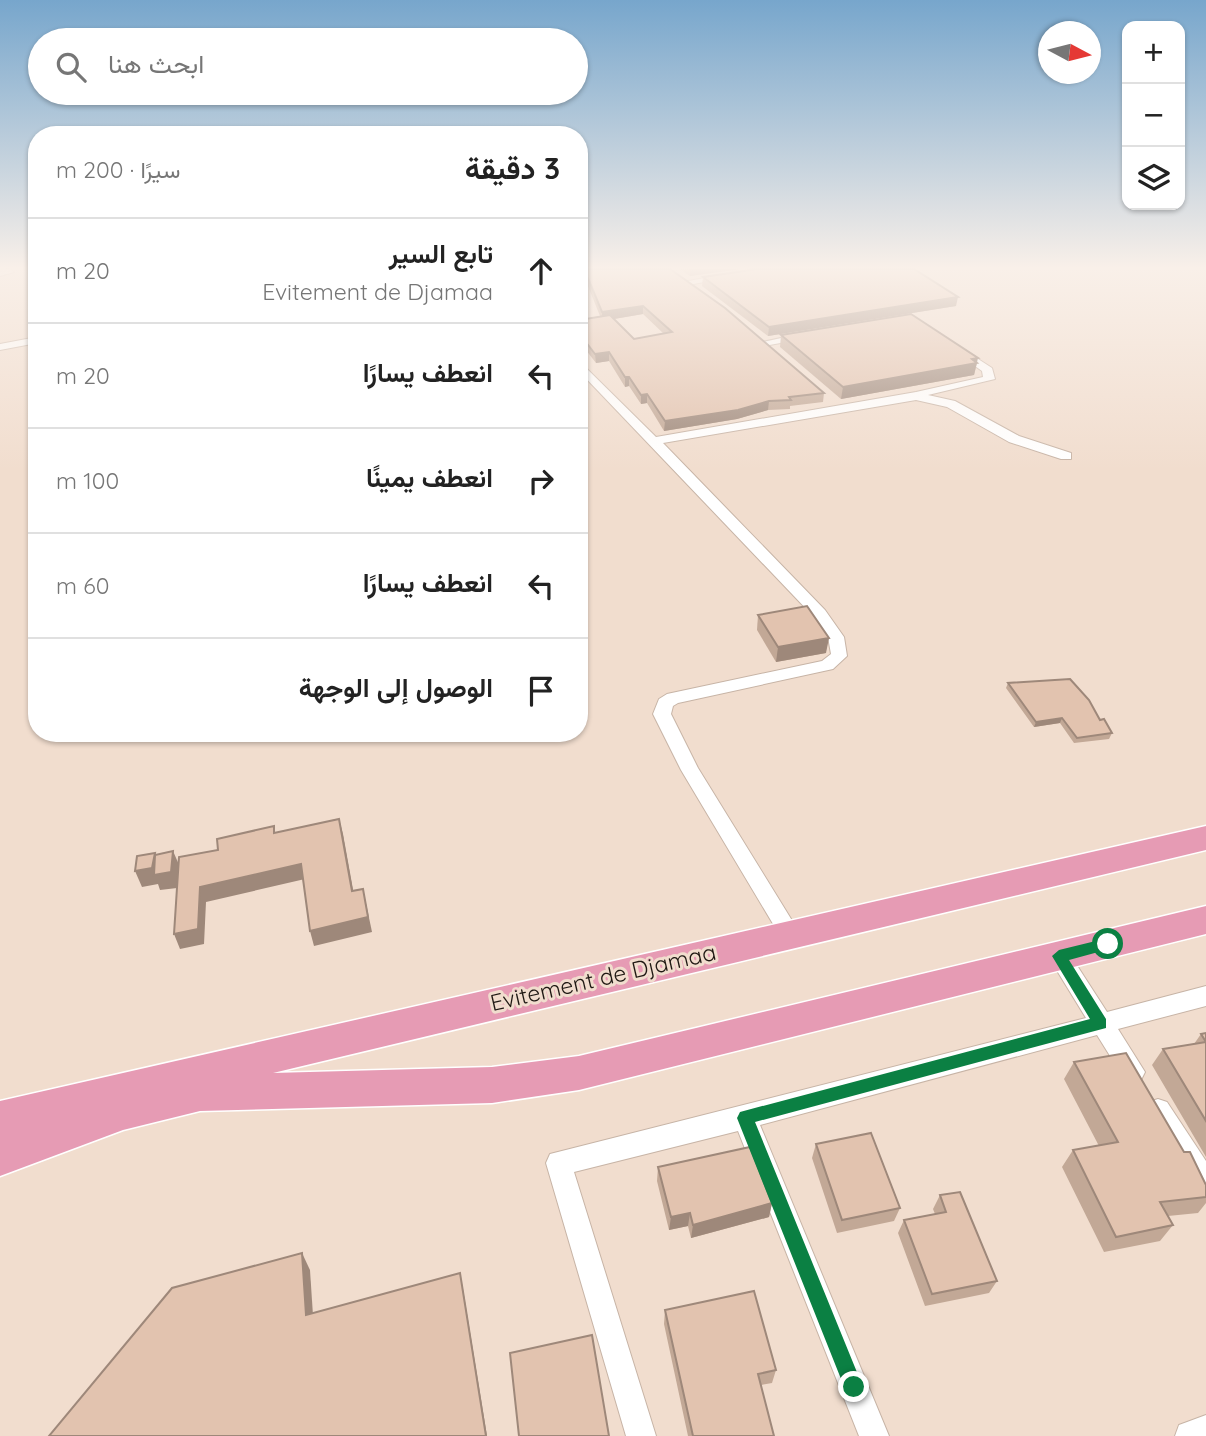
<!DOCTYPE html>
<html lang="ar">
<head>
<meta charset="utf-8">
<style>
  body { margin:0; font-family:Quicksand,Vazirmatn,sans-serif; background:#f6f6f6; color:#222; direction:rtl }
  .controls { position:absolute; right:21px; top:21px; display:grid; overflow:hidden; border-radius:14px; box-shadow:0 2px 5px #0004 }
  .controls button { width:63px; height:63px; display:grid; place-items:center; padding:0; border:0; border-bottom:2px solid #e0e0e0; background:#fff; color:#222; font:35px sans-serif }
  .compass { position:absolute; left:1038px; top:21px; width:63px; height:63px; border-radius:50%; background:#fff; box-shadow:0 2px 5px #0004; rotate:97deg }
  .stop { position:absolute; width:21px; height:21px; margin:-16px; border:5px solid #0b8043; border-radius:50%; background:#fff }
  .stop.end { background:#0b8043; border-color:#fff; box-shadow:0 2px 7px #0008 }
  .list { margin:0; padding:0; list-style:none }
  h2 { display:flex; justify-content:space-between; align-items:center; height:91px; margin:0; padding:0 28px; font-size:30px }
  h2 small { font-size:23px; font-weight:400; color:#767676 }
  .list li { display:grid; grid-template-columns:46px 1fr auto; gap:21px; align-items:center; box-sizing:border-box; height:105px; padding:0 28px; border-top:2px solid #e0e0e0 }
  .list b { display:block; font-size:26px; white-space:nowrap }
  .list p { margin:0; font-size:23px; white-space:nowrap; color:#767676 }
  .list em { font-size:23px; font-style:normal; color:#767676 }
  .icon { flex:none; width:38px; height:38px; fill:none; stroke:currentColor; stroke-width:2; stroke-linecap:round; stroke-linejoin:round }
  .map { position:relative; flex:none; width:1206px; height:1436px; overflow:hidden; direction:ltr }
  .search { position:absolute; background:#fff; box-shadow:0 2px 5px #0004; left:28px; top:28px; width:560px; height:77px; display:flex; align-items:center; gap:18px; box-sizing:border-box; padding:0 24px; border-radius:38px; color:#767676; font-size:26px }
  .panel { position:absolute; background:#fff; box-shadow:0 2px 5px #0004; left:28px; top:126px; width:560px; height:616px; border-radius:28px; direction:rtl }
  .map>svg:first-child { display:block }
  .lines { fill:none; stroke-linecap:round; stroke-linejoin:round }
  .street-casing { stroke:#c7b4a6; stroke-width:2 }
  .primary-casing { stroke:#fff; stroke-width:3 }
  .street { fill:#fff; fill-rule:evenodd }
  .primary { fill:#e69bb4; fill-rule:evenodd }
  .wall { fill:#c2a896; fill-rule:evenodd }
  .shaded-wall { fill:#9e887a }
  .building { fill:#e2c3af; stroke:#9e887a; stroke-width:2 }
  .route { fill:#0b8043 }
  .labels { text-anchor:middle; dominant-baseline:central; stroke-width:6; stroke-linejoin:round; paint-order:stroke }
  .near-street-label { font-size:23px; fill:#1f1813; stroke:#f1ddce }
</style>
</head>
<body>
<div class="map">
<svg width="1206" height="1436" viewBox="0 0 1206 1436">
  <rect width="100%" height="100%" fill="#f1ddce"/>
  <g class="lines">
    <defs>
      <g id="street">
        <polygon points="754,269 775,269 688,285 683,282"/>
        <polygon points="0,270 9,269 14,272 0,276"/>
        <polygon points="804,333 808,334 808,338 764,346 758,343"/>
        <polygon points="37,337 37,343 0,350 0,344"/>
        <polygon points="958,346 992,368 995,379 928,395 955,401 1019,436 1071,453 1071,459 1061,459 1009,442 947,407 916,400 663,443 825,610 844,637 847,656 833,669 678,703 673,706 671,714 698,768 796,927 800,933 796,939 789,942 782,939 681,770 653,714 659,699 667,694 822,661 831,654 828,637 813,616 579,371 579,361 656,437 916,392 983,377 982,371 954,351 954,347"/>
        <polygon points="1059,947 1067,950 1107,1012 1206,986 1206,1006 1118,1029 1145,1072 1141,1080 1133,1083 1125,1080 1097,1035 760,1125 889,1436 859,1436 738,1131 574,1172 656,1436 626,1436 546,1163 550,1154 1086,1018 1048,956 1051,950"/>
        <polygon points="1158,1099 1167,1102 1206,1161 1206,1196 1197,1192 1149,1118 1146,1110 1149,1102"/>
        <polygon points="1206,1415 1206,1436 1175,1436 1179,1425"/>
      </g>
      <polygon id="primary" points="1206,826 1206,850 273,1073 492,1067 579,1056 1206,906 1206,934 579,1090 492,1103 200,1111 123,1130 0,1176 0,1101"/>
    </defs>
    <use href="#street" class="street-casing"/>
    <use href="#primary" class="primary-casing"/>
    <use href="#street" class="street"/>
    <use href="#primary" class="primary"/>
  </g>
  <g class="wall">
    <path d="M579,269L824,393L823,402L790,406V409L768,410L737,419L664,431L647,403L641,404L629,386L625,387L609,361L596,363L579,341V320L600,316L588,286L581,287L579,286ZM643,314L664,334L634,339L614,319Z"/>
    <polygon points="679,269 740,269 690,276"/>
    <polygon points="703,277 956,306 768,336 702,286"/>
    <polygon points="781,335 977,363 974,375 841,399 780,347"/>
    <polygon points="758,615 826,653 776,662 757,630"/>
    <polygon points="1008,683 1100,720 1112,733 1109,739 1074,743 1060,723 1034,727 1006,688"/>
    <polygon points="1206,1033 1206,1157 1152,1065 1163,1049 1194,1044 1201,1034"/>
    <polygon points="1074,1062 1184,1152 1206,1185 1206,1203 1198,1213 1168,1216 1173,1225 1160,1241 1104,1252 1062,1167 1073,1150 1099,1146 1064,1079"/>
    <polygon points="816,1144 900,1208 894,1221 837,1233 812,1158"/>
    <polygon points="658,1167 772,1203 769,1217 691,1238 688,1226 669,1230 657,1181"/>
    <polygon points="940,1195 997,1281 989,1293 925,1306 898,1233 904,1220 935,1214 933,1209"/>
    <polygon points="665,1310 776,1370 772,1383 761,1385 774,1436 688,1436 664,1324"/>
  </g>
  <g class="shaded-wall">
    <polygon points="690,269 740,269 690,276"/>
    <polygon points="588,278 588,286 581,287 581,279"/>
    <polygon points="958,297 956,306 768,336 769,327"/>
    <polygon points="643,306 643,314 602,321 602,312"/>
    <polygon points="609,352 609,361 596,363 595,354"/>
    <polygon points="978,358 974,375 841,399 843,387"/>
    <polygon points="625,377 629,377 629,386 625,387"/>
    <polygon points="647,394 647,403 641,404 641,395"/>
    <polygon points="769,401 768,410 737,419 664,431 665,421"/>
    <polygon points="829,638 826,653 776,662 778,647"/>
    <polygon points="1062,718 1060,723 1034,727 1036,722"/>
    <polygon points="339,819 343,834 356,906 352,891"/>
    <polygon points="173,851 180,867 177,888 160,890 158,884 142,887 135,871 155,853 161,868"/>
    <polygon points="301,864 305,879 206,902 204,944 180,949 174,934 200,887"/>
    <polygon points="363,889 372,932 314,946 310,931"/>
    <polygon points="772,1203 769,1217 691,1238 693,1225"/>
    <polygon points="690,1213 688,1226 669,1230 671,1217"/>
    <polygon points="302,1253 310,1270 314,1331 306,1315"/>
    <polygon points="460,1273 463,1289 487,1436 486,1436"/>
  </g>
  <g class="building">
    <polygon points="579,269 670,269 725,308 824,393 789,397 791,400 769,401 738,410 665,421 647,394 641,395 629,377 625,377 609,352 595,354 579,333 579,320 610,315 634,339 672,332 643,306 602,312 588,278 581,279 579,277"/>
    <polygon points="758,269 914,269 958,297 769,327 703,277"/>
    <polygon points="37,301 37,313 34,302"/>
    <polygon points="911,314 978,358 972,359 977,363 843,387 781,335"/>
    <polygon points="807,606 829,638 778,647 758,615"/>
    <polygon points="1070,679 1089,700 1100,720 1104,719 1112,733 1077,738 1062,718 1036,722 1008,683"/>
    <polygon points="339,819 352,891 363,889 368,917 310,931 301,864 200,887 198,929 174,934 179,857 218,850 217,839 274,826 274,833"/>
    <polygon points="173,851 171,872 154,875 155,855"/>
    <polygon points="155,853 152,868 135,871 137,856"/>
    <polygon points="1206,1033 1206,1042 1201,1034"/>
    <polygon points="1206,1042 1206,1121 1163,1049"/>
    <polygon points="1126,1053 1184,1152 1190,1152 1206,1185 1206,1197 1160,1202 1173,1225 1116,1237 1073,1150 1118,1142 1074,1062"/>
    <polygon points="871,1133 900,1208 842,1220 816,1144"/>
    <polygon points="750,1147 772,1203 693,1225 690,1213 671,1217 658,1167"/>
    <polygon points="960,1192 997,1281 932,1294 904,1220 946,1212 940,1195"/>
    <polygon points="302,1253 306,1315 460,1273 486,1436 49,1436 172,1288"/>
    <polygon points="754,1291 776,1370 758,1374 774,1436 693,1436 665,1310"/>
    <polygon points="592,1335 609,1436 519,1436 510,1353"/>
  </g>
  <linearGradient id="sky" x2="0" y2="1"><stop stop-color="#77a6cc"/><stop offset="0.57" stop-color="#f9f0e9"/><stop offset="1" stop-color="#f9f0e9" stop-opacity="0"/></linearGradient>
  <rect width="1206" height="470" fill="url(#sky)"/>
  <polygon class="route" points="1108,938 1113,940 1113,948 1069,960 1106,1019 1106,1028 755,1122 863,1387 860,1394 854,1396 847,1394 737,1118 740,1112 1090,1019 1052,956 1059,950"/>
  <g class="labels">
    <g class="near-street-label">
      <text transform="translate(603 977) rotate(-13)">Evitement de Djamaa</text>
    </g>
  </g>
</svg>
<div class="controls">
<button>+</button>
<button>−</button>
<button><svg class="icon" aria-label="layers" viewBox="0 0 24 24"><path d="M12 4l9 5-9 5-9-5zM3 14l9 5 9-5"/></svg></button>
</div>
<svg class="compass" viewBox="-18 -18 36 36"><path d="M0-13l5 13h-10z" fill="#e53935"/><path d="M0 13l5-13h-10z" fill="#767676"/></svg>
<div class="stop" style="left:1108px;top:944px"></div>
<div class="stop end" style="left:854px;top:1387px"></div>
<div class="search"><svg class="icon" aria-label="search" viewBox="0 0 24 24"><circle cx="10" cy="10" r="6"/><path d="M15 15l6 6"/></svg>ابحث هنا</div>
<section class="panel">
<h2>3 دقيقة<small>سيرًا · 200 m</small></h2>
<ul class="list">
<li><svg class="icon" aria-label="ahead" viewBox="0 0 24 24"><path d="M12 20V5M6 11l6-6 6 6"/></svg><div><b>تابع السير</b><p>Evitement de Djamaa</p></div><em>20 m</em></li>
<li><svg class="icon" aria-label="left" viewBox="0 0 24 24"><path d="M17 20v-9H6M10 6l-5 5 5 5"/></svg><div><b>انعطف يسارًا</b></div><em>20 m</em></li>
<li><svg class="icon" aria-label="right" viewBox="0 0 24 24"><path d="M7 20v-9h11M14 6l5 5-5 5"/></svg><div><b>انعطف يمينًا</b></div><em>100 m</em></li>
<li><svg class="icon" aria-label="left" viewBox="0 0 24 24"><path d="M17 20v-9H6M10 6l-5 5 5 5"/></svg><div><b>انعطف يسارًا</b></div><em>60 m</em></li>
<li><svg class="icon" aria-label="arrive" viewBox="0 0 24 24"><path d="M6 21V4h12l-3 4 3 4H6"/></svg><div><b>الوصول إلى الوجهة</b></div></li>
</ul>
</section>
</div>
</body>
</html>
